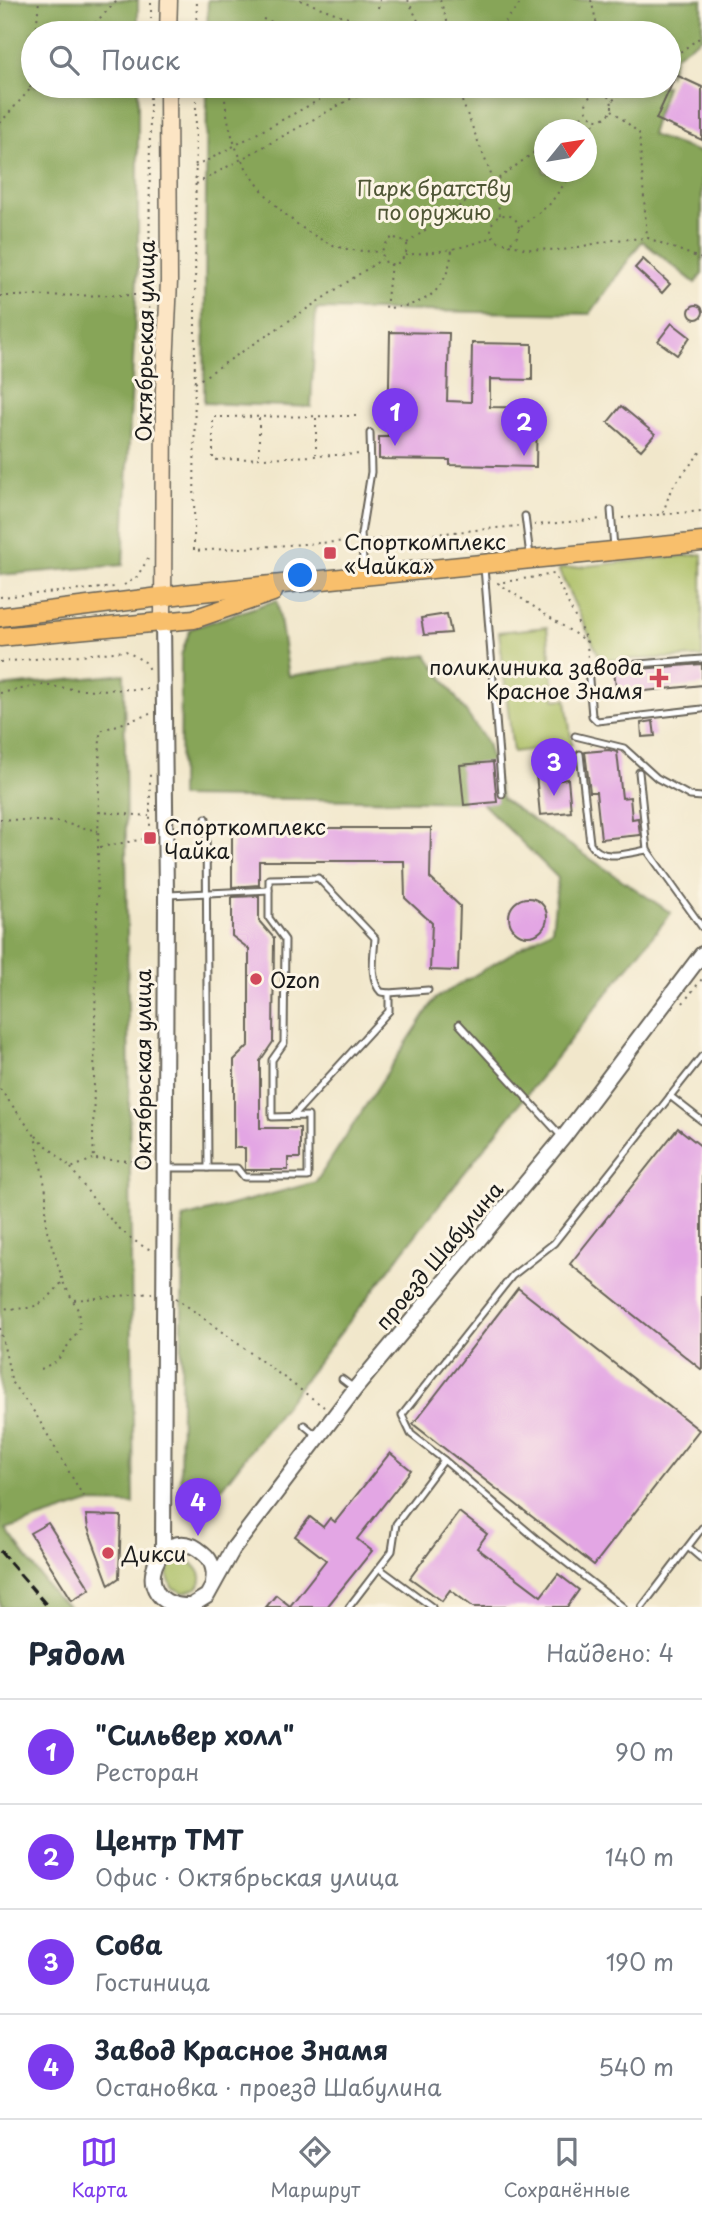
<!DOCTYPE html>
<html lang="ru">
<head>
<meta charset="utf-8">
<style>
  body { margin:0; font-family:"Playpen Sans",sans-serif; background:#f2f2f3; color:#1f2937 }
  .compass { position:absolute; left:534px; top:119px; width:63px; height:63px; border-radius:50%; background:#fff; box-shadow:0 4px 10px #0003; rotate:60deg }
  .you { position:absolute; left:301px; top:576px; width:24px; height:24px; margin:-18px; border:5px solid #fff; border-radius:50%; background:#1a73e8; box-shadow:0 0 0 10px #1a73e833 }
  .badge { display:grid; place-items:center; width:46px; height:46px; border-radius:50%; background:#7c3aed; color:#fff; font-size:23px; font-weight:700 }
  .pin { position:absolute; translate:-50% -58px; filter:drop-shadow(0 2px 4px #0008) }
  .pin::after { content:''; position:absolute; top:37px; width:24px; height:21px; background:inherit; clip-path:polygon(0 0,100% 0,50% 100%) }
  .list { margin:0; padding:0; list-style:none }
  h2 { display:flex; justify-content:space-between; align-items:center; height:91px; margin:0; padding:0 28px; font-size:30px }
  h2 small { font-size:23px; font-weight:400; color:#747a83 }
  .list li { display:grid; grid-template-columns:46px 1fr auto; gap:21px; align-items:center; box-sizing:border-box; height:105px; padding:0 28px; border-top:2px solid #e0e1e3 }
  .list b { display:block; font-size:26px; white-space:nowrap }
  .list p { margin:0; font-size:23px; white-space:nowrap; color:#747a83 }
  .list em { font-size:23px; font-style:normal; color:#747a83 }
  .icon { flex:none; width:38px; height:38px; fill:none; stroke:currentColor; stroke-width:2; stroke-linecap:round; stroke-linejoin:round }
  .map { position:relative; flex:none; width:702px; height:1607px; overflow:hidden }
  .search { position:absolute; background:#fff; box-shadow:0 4px 10px #0003; left:21px; right:21px; top:21px; height:77px; display:flex; align-items:center; gap:18px; box-sizing:border-box; padding:0 24px; border-radius:38px; color:#747a83; font-size:26px }
  .sheet { height:511px; background:#fff }
  nav { display:flex; justify-content:space-around; align-items:center; box-sizing:border-box; height:98px; border-top:2px solid #e0e1e3; background:#fff; font-size:19px; color:#747a83 }
  nav a { display:grid; justify-items:center; gap:4px }
  nav .on { color:#7c3aed }
  .map>svg:first-child { display:block }
  .green { fill:#aabe63; stroke:#636d40; stroke-width:2 }
  .forest { fill:#87a559; stroke:#52603a; stroke-width:2; fill-rule:evenodd }
  .building { fill:#e3a6e4 }
  .lines { fill:none; stroke-linecap:round; stroke-linejoin:round }
  .service-casing { stroke:#676359; stroke-width:9 }
  .tertiary-casing { stroke:#676359; stroke-width:18 }
  .secondary-casing { stroke:#676359; stroke-width:19 }
  .primary-casing { stroke:#676359; stroke-width:21 }
  .path { stroke:#676359; stroke-width:2; stroke-dasharray:2 5; stroke-linecap:butt }
  .service { stroke:#fff; stroke-width:5 }
  .tertiary { stroke:#fff; stroke-width:14 }
  .secondary { stroke:#fce5c4; stroke-width:16 }
  .primary { stroke:#f8bf6c; stroke-width:18 }
  .rail { stroke:#1c1c1c; stroke-width:3.5; stroke-dasharray:10 5; stroke-linecap:butt }
  .poi-dot { fill:#d1495b; stroke:#fcf5e5; stroke-width:2.5 }
  .labels { text-anchor:middle; dominant-baseline:central; stroke-width:6; stroke-linejoin:round; paint-order:stroke }
  .park-label { font-size:21px; fill:#4e5535; stroke:#fcf5e5 }
  .street-label { font-size:21px; fill:#1c1c1c; stroke:#fcf5e5 }
  .poi-label { font-size:21px; fill:#1c1c1c; stroke:#fcf5e5; text-anchor:start }
</style>
</head>
<body>
<div class="map">
<svg width="702" height="1607" viewBox="0 0 702 1607">
  <rect width="100%" height="100%" fill="#fcf5e5"/>
  <filter id="ink" filterUnits="userSpaceOnUse"><feTurbulence type="fractalNoise" baseFrequency=".0143" numOctaves="2"/><feDisplacementMap in="SourceGraphic" scale="14" xChannelSelector="R" yChannelSelector="G"/><feConvolveMatrix kernelMatrix="1 2 1 2 8 2 1 2 1" color-interpolation-filters="sRGB"/></filter>
  <filter id="wash" filterUnits="userSpaceOnUse"><feTurbulence type="fractalNoise" baseFrequency=".00686" numOctaves="4" result="noise"/><feDisplacementMap in="SourceGraphic" scale="28" xChannelSelector="R" yChannelSelector="G"/><feGaussianBlur stdDeviation="1.57" result="paint"/><feColorMatrix in="noise" values="0 0 0 0 0 0 0 0 0 0 0 0 0 0 0 0 0 1.4 0 .05"/><feComposite in="paint" operator="in"/></filter>
  <g filter="url(#wash)">
    <rect width="100%" height="100%" fill="#f1e7cb"/>
    <g class="green">
      <polygon points="702,554 702,657 601,660 558,569"/>
      <polygon points="547,627 555,700 566,699 572,745 513,752 499,632"/>
      <path d="M185,1556C195,1566 208,1575 197,1588L183,1593L172,1587L168,1577L170,1562Z"/>
    </g>
    <g class="forest">
      <polygon points="0,0 138,0 138,33 33,33 33,86 138,86 138,260 123,565 0,575"/>
      <polygon points="208,0 702,0 702,37 675,56 669,76 669,33 207,33"/>
      <path d="M207,86H666L651,135L702,153V274L695,283L642,241L590,314L316,309L311,407L204,403ZM544,130H586V172H544Z"/>
      <polygon points="277,600 289,676 427,655 487,743 502,799 671,913 435,1210 203,1512 180,1493 183,1218 316,1182 435,999 552,929 558,878 481,802 180,797 181,656 190,629"/>
      <polygon points="124,674 134,1504 89,1503 6,1530 55,1596 70,1607 0,1607 0,687"/>
    </g>
    <g id="blocks">
      <g class="building">
        <polygon points="676,75 702,87 702,140 656,119"/>
        <polygon points="643,259 670,284 662,293 635,268"/>
        <circle cx="696" cy="312" r="7"/>
        <polygon points="672,323 690,337 677,355 658,341"/>
        <polygon points="390,332 449,333 447,401 471,402 472,343 532,344 532,380 490,379 490,407 537,408 536,467 450,465 450,460 379,459 379,437 388,437"/>
        <polygon points="621,406 655,434 641,450 608,422"/>
        <polygon points="447,614 451,633 424,635 421,618"/>
        <polygon points="702,664 702,685 617,694 614,671"/>
        <polygon points="653,721 655,736 642,737 641,723"/>
        <polygon points="609,750 617,752 622,798 630,797 632,819 638,818 640,835 601,839 596,792 590,792 585,752"/>
        <polygon points="493,762 497,802 464,805 460,765"/>
        <polygon points="551,762 553,781 568,779 571,812 540,815 535,764"/>
        <polygon points="232,828 431,828 430,878 460,906 458,971 430,970 432,923 405,898 404,861 259,861 259,885 232,887"/>
        <polygon points="259,896 259,921 274,938 273,1042 260,1061 260,1128 300,1128 300,1158 288,1158 288,1170 245,1170 245,1148 234,1148 234,1060 249,1045 249,949 232,936 232,897"/>
        <circle cx="528" cy="917" r="19"/>
        <polygon points="678,1128 702,1147 702,1370 570,1264"/>
        <polygon points="518,1288 699,1430 594,1565 413,1424"/>
        <polygon points="390,1453 411,1470 357,1539 372,1551 327,1607 266,1607 276,1595 290,1606 326,1560 295,1536 310,1517 323,1527 330,1518 335,1522"/>
        <polygon points="459,1512 487,1534 477,1548 541,1596 558,1574 579,1590 567,1607 473,1607 450,1590 442,1601 410,1578"/>
        <polygon points="86,1515 121,1516 119,1578 109,1585 88,1528"/>
        <polygon points="48,1523 90,1589 72,1600 30,1533"/>
      </g>
    </g>
  </g>
  <g filter="url(#ink)">
    <use href="#blocks" fill-opacity="0" stroke="#676359" stroke-width="2"/>
    <g class="lines">
      <defs>
        <g id="service">
          <polyline points="611,510 614,548"/>
          <polyline points="525,516 530,556"/>
          <polyline points="484,567 502,794"/>
          <polyline points="364,573 361,534 371,472 370,433"/>
          <polyline points="702,659 588,668 592,716 597,721 702,709"/>
          <polyline points="575,736 624,748 657,778 690,796 702,797"/>
          <path d="M580,754L590,843C602,863 627,853 647,850L702,927"/>
          <polyline points="639,772 647,850"/>
          <polyline points="206,818 208,1168"/>
          <polyline points="169,895 269,890"/>
          <polyline points="389,993 428,990"/>
          <polyline points="459,1024 563,1138"/>
          <polyline points="670,1096 702,1121"/>
          <path d="M165,1168H237L244,1177H308V1116L272,1117V1060L284,1043L285,940L269,918V879L318,878L375,938C374,955 369,980 381,992L389,993V1011L292,1117"/>
          <polyline points="438,1251 454,1267"/>
          <polyline points="342,1379 355,1389"/>
          <polyline points="304,1425 316,1435"/>
          <polyline points="444,1460 540,1542 623,1607"/>
          <polyline points="688,1547 702,1559"/>
          <polyline points="379,1568 432,1607"/>
          <polyline points="349,1607 392,1551 396,1524 444,1460 411,1434 402,1415 512,1276 554,1243 702,1056"/>
          <polyline points="642,1607 702,1528"/>
        </g>
        <g id="tertiary">
          <polyline points="163,1552 166,895 163,621"/>
          <path d="M190,1606C122,1607 160,1515 203,1553C212,1560 215,1571 213,1582"/>
          <polyline points="189,1607 207,1596 233,1549 355,1389 563,1138 702,954"/>
        </g>
        <g id="secondary">
          <polyline points="168,33 169,0"/>
          <polyline points="163,621 164,389 169,281 168,86"/>
        </g>
        <g id="primary">
          <polyline points="0,617 192,593 702,542"/>
          <polyline points="0,637 194,619 273,592"/>
        </g>
      </defs>
      <use href="#service" class="service-casing"/>
      <use href="#tertiary" class="tertiary-casing"/>
      <use href="#secondary" class="secondary-casing"/>
      <use href="#primary" class="primary-casing"/>
      <g class="path">
        <polyline points="300,0 359,22"/>
        <polyline points="408,0 419,23"/>
        <polyline points="440,0 451,33"/>
        <polyline points="591,0 599,33"/>
        <polyline points="0,5 1,0"/>
        <polyline points="378,8 380,0"/>
        <polyline points="263,19 303,33"/>
        <polyline points="36,33 39,0"/>
        <polyline points="85,33 118,0"/>
        <polyline points="151,33 151,0"/>
        <polyline points="196,33 197,0"/>
        <polyline points="496,33 523,0"/>
        <polyline points="669,60 702,36"/>
        <polyline points="196,86 194,551 351,541"/>
        <path d="M224,86C225,106 228,125 235,145C250,186 299,236 342,248C354,251 368,251 381,252"/>
        <polyline points="30,88 33,58"/>
        <circle cx="599" cy="106" r="13"/>
        <polyline points="613,100 632,86"/>
        <polyline points="462,101 494,182 500,215"/>
        <polyline points="612,110 639,133 647,237"/>
        <polyline points="0,123 33,86"/>
        <polyline points="564,130 586,113"/>
        <polyline points="586,145 595,120"/>
        <polyline points="195,167 345,86"/>
        <polyline points="196,184 374,86"/>
        <circle cx="505" cy="229" r="14"/>
        <polyline points="521,226 549,205 573,172"/>
        <path d="M395,238L407,243C408,253 403,260 395,265L386,263L381,252L389,239Z"/>
        <polyline points="407,243 494,182 544,145"/>
        <polyline points="509,244 526,249 563,250 614,240 648,238 702,259"/>
        <path d="M405,255C435,252 465,249 492,237"/>
        <path d="M391,264L386,308C427,306 447,291 452,250"/>
        <polyline points="0,296 149,295"/>
        <polyline points="149,379 150,86"/>
        <polyline points="195,383 382,259"/>
        <polyline points="356,416 213,417 213,460 362,454"/>
        <polyline points="259,418 259,458"/>
        <polyline points="316,418 316,454"/>
        <polyline points="663,513 671,489 702,450"/>
        <polyline points="622,518 702,511"/>
        <polyline points="534,525 602,519"/>
        <polyline points="371,540 518,526"/>
        <polyline points="124,585 136,578 148,559"/>
        <polyline points="0,597 115,587"/>
        <polyline points="587,642 498,583 554,574 587,642 588,660"/>
        <polyline points="0,662 126,651 145,662 150,672"/>
        <polyline points="0,693 43,685 80,690 150,689"/>
        <polyline points="150,714 100,731 93,1140 94,1159 151,1162"/>
        <polyline points="99,812 149,816"/>
        <polyline points="0,819 59,822 98,831"/>
        <polyline points="100,847 150,838 150,772"/>
        <polyline points="683,1003 702,979"/>
        <path d="M0,1089L35,1136L46,1191V1227L63,1281C41,1308 35,1310 0,1308"/>
        <polyline points="36,1136 71,1168 93,1159"/>
        <path d="M71,1168C90,1195 120,1239 152,1250"/>
        <polyline points="176,1298 324,1407"/>
        <polyline points="74,1300 152,1293"/>
        <polyline points="0,1328 12,1383 35,1413 83,1496"/>
        <polyline points="41,1369 57,1361 80,1328 78,1310 63,1282"/>
      </g>
      <use href="#service" class="service"/>
      <use href="#tertiary" class="tertiary"/>
      <use href="#secondary" class="secondary"/>
      <use href="#primary" class="primary"/>
      <polyline class="rail" points="0,1551 48,1607"/>
    </g>
  </g>
  <g class="poi-dot">
    <rect x="323" y="546" width="14" height="14" rx="3.5"/>
    <path d="M655.5 667.5h7v7h7v7h-7v7h-7v-7h-7v-7h7z"/>
    <rect x="143" y="831" width="14" height="14" rx="3.5"/>
    <circle cx="256" cy="979" r="7"/>
    <circle cx="108" cy="1553" r="7"/>
  </g>
  <g class="labels">
    <g class="park-label">
      <text x="434" y="187">Парк братству<tspan x="434" dy="24">по оружию</tspan></text>
    </g>
    <g class="street-label">
      <text transform="translate(144 341) rotate(-89)">Октябрьская улица</text>
      <text transform="translate(142 1070) rotate(-90)">Октябрьская улица</text>
      <text transform="translate(438 1255) rotate(-50)">проезд Шабулина</text>
    </g>
    <g class="poi-label">
      <text x="344" y="541">Спорткомплекс<tspan x="344" dy="24">«Чайка»</tspan></text>
      <text x="643" y="666" text-anchor="end">поликлиника завода<tspan x="643" dy="24">Красное Знамя</tspan></text>
      <text x="164" y="826">Спорткомплекс<tspan x="164" dy="24">Чайка</tspan></text>
      <text x="270" y="979">Ozon</text>
      <text x="122" y="1553">Дикси</text>
    </g>
  </g>
</svg>
<svg class="compass" viewBox="-18 -18 36 36"><path d="M0-13l5 13h-10z" fill="#e53935"/><path d="M0 13l5-13h-10z" fill="#747a83"/></svg>
<div class="you"></div>
<div class="pin badge" style="left:395px;top:446px">1</div>
<div class="pin badge" style="left:524px;top:456px">2</div>
<div class="pin badge" style="left:554px;top:796px">3</div>
<div class="pin badge" style="left:198px;top:1536px">4</div>
<div class="search"><svg class="icon" aria-label="search" viewBox="0 0 24 24"><circle cx="10" cy="10" r="6"/><path d="M15 15l6 6"/></svg>Поиск</div>
</div>
<section class="sheet">
<h2>Рядом<small>Найдено: 4</small></h2>
<ul class="list">
<li><span class="badge">1</span><div><b>&quot;Сильвер холл&quot;</b><p>Ресторан</p></div><em>90 m</em></li>
<li><span class="badge">2</span><div><b>Центр ТМТ</b><p>Офис · Октябрьская улица</p></div><em>140 m</em></li>
<li><span class="badge">3</span><div><b>Сова</b><p>Гостиница</p></div><em>190 m</em></li>
<li><span class="badge">4</span><div><b>Завод Красное Знамя</b><p>Остановка · проезд Шабулина</p></div><em>540 m</em></li>
</ul>
</section>
<nav>
<a class="on"><svg class="icon" aria-label="map" viewBox="0 0 24 24"><path d="M3 6l6-2 6 2 6-2v14l-6 2-6-2-6 2zM9 4v14M15 6v14"/></svg>Карта</a>
<a><svg class="icon" aria-label="directions" viewBox="0 0 24 24"><path d="M12 3l9 9-9 9-9-9zM9 14v-3h6M13 9l2 2-2 2"/></svg>Маршрут</a>
<a><svg class="icon" aria-label="saved" viewBox="0 0 24 24"><path d="M7 4h10v16l-5-4-5 4z"/></svg>Сохранённые</a>
</nav>
</body>
</html>
